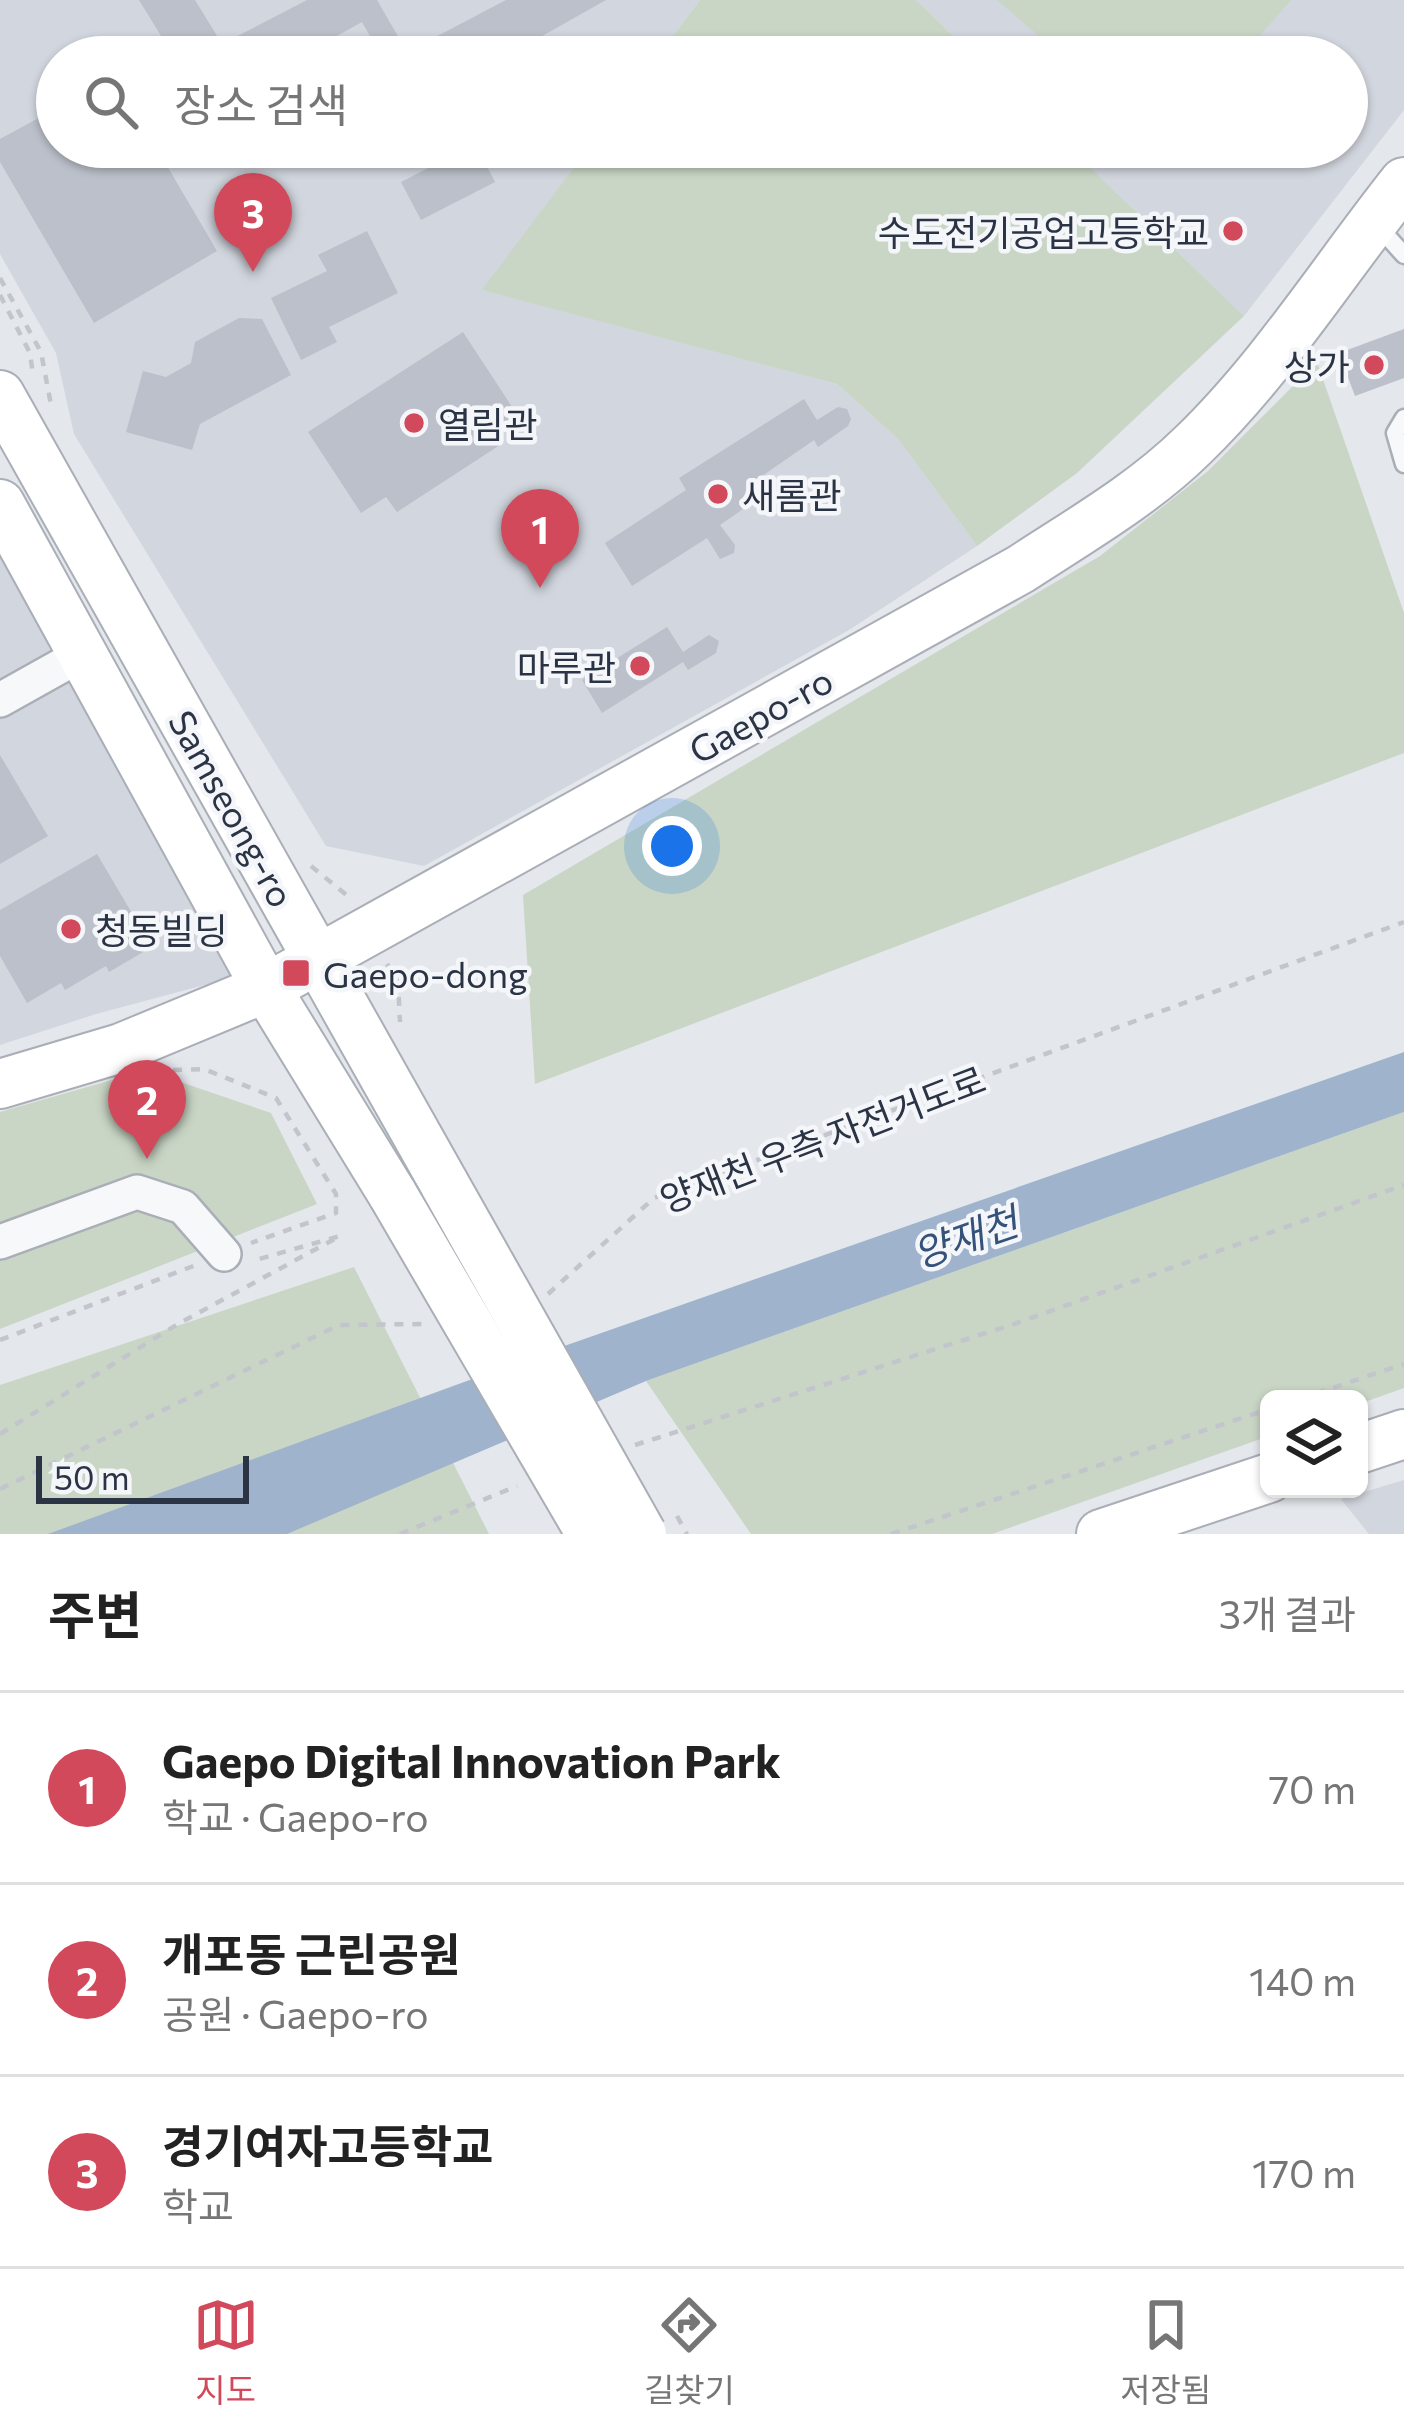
<!DOCTYPE html>
<html lang="ko">
<head>
<meta charset="utf-8">
<style>
  body { margin:0; font-family:Commissioner,"Noto Sans KR",sans-serif; background:#f6f6f6; color:#222 }
  .controls { position:absolute; right:36px; bottom:36px; display:grid; overflow:hidden; border-radius:18px; box-shadow:0 3px 9px #0004 }
  .controls button { width:108px; height:108px; display:grid; place-items:center; padding:0; border:0; border-bottom:3px solid #e0e0e0; background:#fff; color:#222; font:60px sans-serif }
  .scale { position:absolute; left:36px; bottom:30px; width:213px; box-sizing:border-box; padding-left:12px; border:6px solid #2b3445; border-top:0; font-size:33px; line-height:42px; white-space:nowrap; color:#2b3445; -webkit-text-stroke:9px #f4f6f9; paint-order:stroke }
  .you { position:absolute; left:672px; top:846px; width:42px; height:42px; margin:-30px; border:9px solid #fff; border-radius:50%; background:#1a73e8; box-shadow:0 0 0 18px #1a73e833 }
  .badge { display:grid; place-items:center; width:78px; height:78px; border-radius:50%; background:#d1495b; color:#fff; font-size:39px; font-weight:700 }
  .pin { position:absolute; translate:-50% -99px; filter:drop-shadow(0 3px 6px #0008) }
  .pin::after { content:''; position:absolute; top:63px; width:42px; height:36px; background:inherit; clip-path:polygon(0 0,100% 0,50% 100%) }
  .list { margin:0; padding:0; list-style:none }
  h2 { display:flex; justify-content:space-between; align-items:center; height:156px; margin:0; padding:0 48px; font-size:51px }
  h2 small { font-size:39px; font-weight:400; color:#767676 }
  .list li { display:grid; grid-template-columns:78px 1fr auto; gap:36px; align-items:center; box-sizing:border-box; height:192px; padding:0 48px; border-top:3px solid #e0e0e0 }
  .list b { display:block; font-size:45px; white-space:nowrap }
  .list p { margin:0; font-size:39px; white-space:nowrap; color:#767676 }
  .list em { font-size:39px; font-style:normal; color:#767676 }
  .icon { flex:none; width:66px; height:66px; fill:none; stroke:currentColor; stroke-width:2; stroke-linecap:round; stroke-linejoin:round }
  .map { position:relative; flex:none; width:1404px; height:1534px; overflow:hidden }
  .search { position:absolute; background:#fff; box-shadow:0 3px 9px #0004; left:36px; right:36px; top:36px; height:132px; display:flex; align-items:center; gap:30px; box-sizing:border-box; padding:0 42px; border-radius:66px; color:#767676; font-size:45px }
  .sheet { height:732px; background:#fff }
  nav { display:flex; justify-content:space-around; align-items:center; box-sizing:border-box; height:168px; border-top:3px solid #e0e0e0; background:#fff; font-size:33px; color:#767676 }
  nav a { display:grid; justify-items:center; gap:6px }
  nav .on { color:#d1495b }
  .map>svg:first-child { display:block }
  .built { fill:#d2d6de }
  .green { fill:#c9d6c5 }
  .water { fill:#9fb4cc }
  .building { fill:#bbc0ca }
  .lines { fill:none; stroke-linecap:round; stroke-linejoin:round }
  .lane-casing { stroke:#a9aeb7; stroke-width:21 }
  .street-casing { stroke:#a9aeb7; stroke-width:38 }
  .secondary-casing { stroke:#a9aeb7; stroke-width:52 }
  .path { stroke:#c2c5cb; stroke-width:4.5; stroke-dasharray:9 9; stroke-linecap:butt }
  .lane { stroke:#f7f8fa; stroke-width:16 }
  .street { stroke:#f7f8fa; stroke-width:33 }
  .secondary { stroke:#fff; stroke-width:48 }
  .secondary-bridge-casing { stroke:#a9aeb7; stroke-width:52; stroke-linecap:butt }
  .path-bridge { stroke:#c2c5cb; stroke-width:4.5; stroke-dasharray:9 9; stroke-linecap:butt }
  .secondary-bridge { stroke:#fff; stroke-width:48 }
  .poi-dot { fill:#d1495b; stroke:#f4f6f9; stroke-width:4.5 }
  .labels { text-anchor:middle; dominant-baseline:central; stroke-width:9; stroke-linejoin:round; paint-order:stroke }
  .poi-label { font-size:36px; fill:#2b3445; stroke:#f4f6f9; text-anchor:start }
  .street-label { font-size:36px; fill:#2b3445; stroke:#f4f6f9 }
  .water-label { font-size:39px; font-style:italic; fill:#34527a; stroke:#f4f6f9 }
</style>
</head>
<body>
<div class="map">
<svg width="1404" height="1534" viewBox="0 0 1404 1534">
  <rect width="100%" height="100%" fill="#e4e7ec"/>
  <g class="built">
    <polygon points="0,0 700,0 657,57 57,57 57,147 589,147 483,290 837,384 898,439 977,546 849,630 424,866 326,846 74,434 56,353 0,254"/>
    <polygon points="916,0 1404,0 1404,110 1244,316 1069,147 1347,147 1347,57 975,57"/>
    <polygon points="9,552 253,972 96,1014 0,1045 0,557"/>
    <polygon points="1404,1480 1404,1534 1369,1534 1341,1499"/>
  </g>
  <g class="green">
    <polygon points="700,0 916,0 975,57 657,57"/>
    <polygon points="997,0 1291,0 1241,57 1063,57"/>
    <polygon points="589,147 1069,147 1244,316 1077,473 977,546 898,439 837,384 482,290"/>
    <polygon points="1317,362 1404,613 1404,753 535,1084 523,895 1100,556 1208,471"/>
    <polygon points="133,1074 157,1074 271,1113 317,1204 0,1329 0,1112"/>
    <polygon points="1404,1112 1404,1388 1359,1404 1359,1399 1269,1399 1269,1436 992,1534 751,1534 646,1381"/>
    <polygon points="354,1267 489,1534 0,1534 0,1385"/>
  </g>
  <polygon class="water" points="1404,1052 1404,1112 646,1381 287,1534 48,1534 530,1358"/>
  <g class="building">
    <polygon points="139,0 195,0 222,44 307,0 377,0 407,52 506,0 606,0 505,57 382,57 362,22 299,57 174,57"/>
    <polygon points="57,108 57,147 156,147 217,251 94,323 0,162 0,139"/>
    <polygon points="469,147 477,147 495,182 421,220 401,182"/>
    <polygon points="367,231 398,293 329,327 337,342 301,360 271,298 327,271 318,255"/>
    <polygon points="239,318 262,319 291,375 200,424 192,450 126,432 143,371 166,377 191,363 195,342"/>
    <polygon points="1404,329 1404,378 1355,396 1339,353"/>
    <polygon points="463,332 518,416 495,431 503,443 397,512 386,497 361,513 308,432"/>
    <polygon points="804,399 817,420 838,407 847,409 851,419 848,426 818,447 814,440 749,485 759,498 720,525 735,545 734,553 720,559 707,538 632,586 605,543 686,490 679,478"/>
    <polygon points="667,627 683,652 709,635 719,641 716,653 688,670 683,662 602,713 582,680"/>
    <polygon points="0,755 48,836 0,864"/>
    <polygon points="97,854 152,947 109,972 106,966 65,990 61,983 27,1003 0,956 0,910"/>
  </g>
  <g class="lines">
    <defs>
      <g id="lane">
        <polyline points="1378,226 1404,255"/>
        <polyline points="1404,418 1395,433 1404,464"/>
      </g>
      <g id="street">
        <polyline points="0,700 84,653"/>
        <polyline points="0,1242 137,1192 183,1207 224,1254"/>
      </g>
      <g id="secondary">
        <polyline points="0,395 445,1185"/>
        <polyline points="0,504 266,988 393,1195"/>
        <path d="M0,1084L121,1048L266,988L1021,569C1079,531 1142,495 1192,446C1273,368 1334,270 1404,182"/>
        <polyline points="1359,1449 1404,1434"/>
        <polyline points="1101,1534 1269,1478"/>
      </g>
    </defs>
    <use href="#lane" class="lane-casing"/>
    <use href="#street" class="street-casing"/>
    <use href="#secondary" class="secondary-casing"/>
    <g class="path">
      <polyline points="0,278 41,352 51,405"/>
      <polyline points="0,295 30,353 33,375"/>
      <polyline points="311,866 349,897"/>
      <polyline points="387,964 398,982 400,1022"/>
      <polyline points="173,1070 204,1069 276,1098 336,1194 336,1213 251,1243"/>
      <polyline points="548,1294 654,1198 1404,922"/>
      <polyline points="0,1340 196,1265"/>
      <polyline points="1299,1399 1404,1364"/>
      <polyline points="0,1434 178,1324 340,1236 252,1261"/>
      <polyline points="635,1445 1014,1324 1404,1185"/>
      <polyline points="0,1489 339,1325 426,1324"/>
      <polyline points="400,1534 517,1486"/>
      <polyline points="891,1534 1269,1409"/>
    </g>
    <use href="#lane" class="lane"/>
    <use href="#street" class="street"/>
    <use href="#secondary" class="secondary"/>
    <defs>
      <g id="secondary-bridge">
        <polyline points="445,1185 642,1534"/>
        <polyline points="393,1195 591,1534"/>
      </g>
    </defs>
    <use href="#secondary-bridge" class="secondary-bridge-casing"/>
    <polyline class="path-bridge" points="677,1516 687,1534"/>
    <use href="#secondary-bridge" class="secondary-bridge"/>
  </g>
  <g class="poi-dot">
    <circle cx="1233" cy="231" r="12"/>
    <circle cx="1374" cy="365" r="12"/>
    <circle cx="414" cy="423" r="12"/>
    <circle cx="718" cy="494" r="12"/>
    <circle cx="640" cy="666" r="12"/>
    <circle cx="71" cy="929" r="12"/>
    <rect x="281" y="958" width="30" height="30" rx="6"/>
  </g>
  <g class="labels">
    <g class="poi-label">
      <text x="1209" y="231" text-anchor="end">수도전기공업고등학교</text>
      <text x="1350" y="365" text-anchor="end">상가</text>
      <text x="438" y="423">열림관</text>
      <text x="742" y="494">새롬관</text>
      <text x="616" y="666" text-anchor="end">마루관</text>
      <text x="95" y="929">청동빌딩</text>
      <text x="323" y="973">Gaepo-dong</text>
    </g>
    <g class="street-label">
      <text transform="translate(760 714) rotate(-29)">Gaepo-ro</text>
      <text transform="translate(233 808) rotate(61)">Samseong-ro</text>
      <text transform="translate(822 1138) rotate(-21)">양재천 우측 자전거도로</text>
    </g>
    <g class="water-label">
      <text transform="translate(965 1236) rotate(-19)">양재천</text>
    </g>
  </g>
</svg>
<div class="controls">
<button><svg class="icon" aria-label="layers" viewBox="0 0 24 24"><path d="M12 4l9 5-9 5-9-5zM3 14l9 5 9-5"/></svg></button>
</div>
<div class="scale">50 m</div>
<div class="you"></div>
<div class="pin badge" style="left:540px;top:588px">1</div>
<div class="pin badge" style="left:147px;top:1159px">2</div>
<div class="pin badge" style="left:253px;top:272px">3</div>
<div class="search"><svg class="icon" aria-label="search" viewBox="0 0 24 24"><circle cx="10" cy="10" r="6"/><path d="M15 15l6 6"/></svg>장소 검색</div>
</div>
<section class="sheet">
<h2>주변<small>3개 결과</small></h2>
<ul class="list">
<li><span class="badge">1</span><div><b>Gaepo Digital Innovation Park</b><p>학교 · Gaepo-ro</p></div><em>70 m</em></li>
<li><span class="badge">2</span><div><b>개포동 근린공원</b><p>공원 · Gaepo-ro</p></div><em>140 m</em></li>
<li><span class="badge">3</span><div><b>경기여자고등학교</b><p>학교</p></div><em>170 m</em></li>
</ul>
</section>
<nav>
<a class="on"><svg class="icon" aria-label="map" viewBox="0 0 24 24"><path d="M3 6l6-2 6 2 6-2v14l-6 2-6-2-6 2zM9 4v14M15 6v14"/></svg>지도</a>
<a><svg class="icon" aria-label="directions" viewBox="0 0 24 24"><path d="M12 3l9 9-9 9-9-9zM9 14v-3h6M13 9l2 2-2 2"/></svg>길찾기</a>
<a><svg class="icon" aria-label="saved" viewBox="0 0 24 24"><path d="M7 4h10v16l-5-4-5 4z"/></svg>저장됨</a>
</nav>
</body>
</html>
